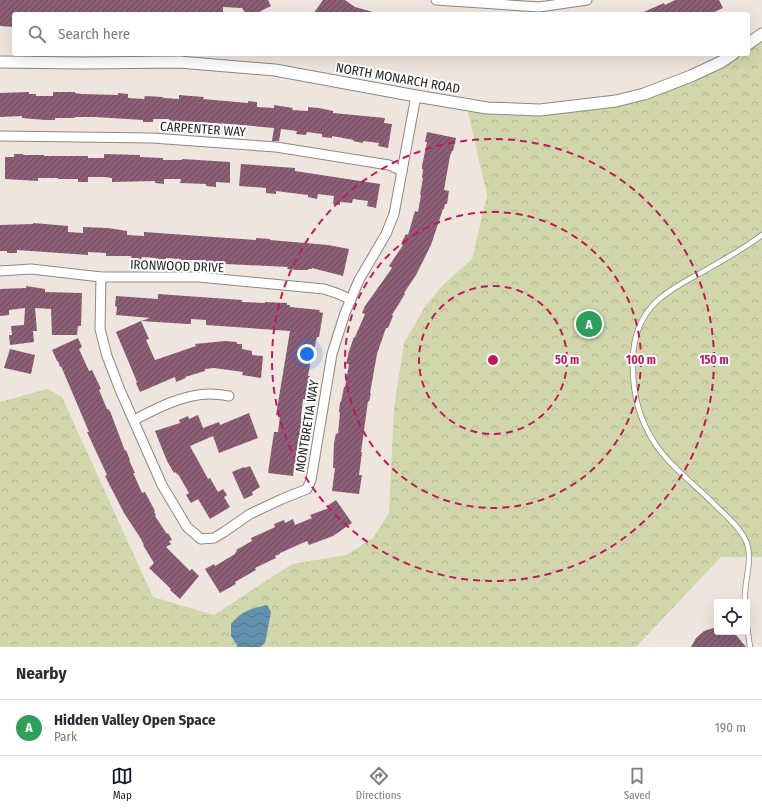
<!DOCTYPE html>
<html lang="en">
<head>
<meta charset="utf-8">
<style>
  body { margin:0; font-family:"Fira Sans Condensed",sans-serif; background:#f7f7f7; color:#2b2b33 }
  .controls { position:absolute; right:12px; bottom:12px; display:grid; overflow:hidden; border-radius:4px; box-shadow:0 4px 16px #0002 }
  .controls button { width:36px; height:36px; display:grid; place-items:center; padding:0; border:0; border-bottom:1px solid #e1e1e2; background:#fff; color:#2b2b33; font:20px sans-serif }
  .you { position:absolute; left:307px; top:354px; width:14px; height:14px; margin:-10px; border:3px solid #fff; border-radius:50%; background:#1a73e8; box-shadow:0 0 0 6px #1a73e833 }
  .badge { display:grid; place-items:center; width:26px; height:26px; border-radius:50%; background:#111827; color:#fff; font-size:13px; font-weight:700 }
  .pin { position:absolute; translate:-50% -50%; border:2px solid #fff; box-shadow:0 1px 4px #0006 }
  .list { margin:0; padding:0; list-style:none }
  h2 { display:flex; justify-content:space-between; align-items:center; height:52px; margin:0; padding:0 16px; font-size:17px }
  h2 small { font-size:13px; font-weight:400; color:#7c7c81 }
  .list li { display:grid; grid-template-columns:26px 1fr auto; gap:12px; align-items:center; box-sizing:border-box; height:56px; padding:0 16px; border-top:1px solid #e1e1e2 }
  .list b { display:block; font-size:15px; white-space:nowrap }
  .list p { margin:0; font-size:13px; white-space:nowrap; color:#7c7c81 }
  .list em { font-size:13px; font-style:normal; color:#7c7c81 }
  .icon { flex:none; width:22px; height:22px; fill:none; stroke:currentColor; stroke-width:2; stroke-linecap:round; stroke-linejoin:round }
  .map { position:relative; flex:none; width:762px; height:647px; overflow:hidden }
  .search { position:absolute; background:#fff; box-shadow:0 4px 16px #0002; left:12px; right:12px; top:12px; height:44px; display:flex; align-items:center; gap:10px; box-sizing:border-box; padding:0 14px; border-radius:4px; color:#7c7c81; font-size:15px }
  .sheet { height:108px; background:#fff }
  nav { display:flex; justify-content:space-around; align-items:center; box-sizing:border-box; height:56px; border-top:1px solid #e1e1e2; background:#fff; font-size:11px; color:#7c7c81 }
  nav a { display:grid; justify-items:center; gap:2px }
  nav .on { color:#111827 }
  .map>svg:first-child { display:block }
  .park { fill:url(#park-crowns) }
  .water { fill:url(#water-waves) }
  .building { fill:url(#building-hatch) }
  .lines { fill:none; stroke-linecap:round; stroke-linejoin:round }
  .service-casing { stroke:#8f8881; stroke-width:6 }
  .minor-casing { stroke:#8f8881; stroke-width:11 }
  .tertiary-casing { stroke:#8f8881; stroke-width:13 }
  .service { stroke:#fff; stroke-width:4.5 }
  .minor { stroke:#fff; stroke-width:9 }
  .tertiary { stroke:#fff; stroke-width:11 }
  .ring { fill:none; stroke:#c2185b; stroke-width:2; stroke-dasharray:7 5 }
  .labels { text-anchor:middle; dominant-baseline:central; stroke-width:4; stroke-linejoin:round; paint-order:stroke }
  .street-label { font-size:13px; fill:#262421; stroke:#fff }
  .centre { fill:#c2185b; stroke:#fff; stroke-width:2 }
  .ring-label { font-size:12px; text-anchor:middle; font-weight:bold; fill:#c2185b; stroke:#fff; stroke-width:4; stroke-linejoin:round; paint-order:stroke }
</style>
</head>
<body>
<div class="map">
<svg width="762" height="647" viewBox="0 0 762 647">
  <defs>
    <pattern id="park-crowns" width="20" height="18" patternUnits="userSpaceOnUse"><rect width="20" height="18" fill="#d1d7aa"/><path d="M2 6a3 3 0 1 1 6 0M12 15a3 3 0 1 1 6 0" fill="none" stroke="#b3b892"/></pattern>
    <pattern id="water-waves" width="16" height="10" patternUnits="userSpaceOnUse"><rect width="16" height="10" fill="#6191ac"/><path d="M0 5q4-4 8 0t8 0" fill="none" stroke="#50768c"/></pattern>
    <pattern id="building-hatch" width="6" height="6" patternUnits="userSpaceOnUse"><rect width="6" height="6" fill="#8c5f76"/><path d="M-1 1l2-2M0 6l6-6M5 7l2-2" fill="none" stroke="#6c4a5b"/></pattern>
  </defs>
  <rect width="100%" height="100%" fill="#eee6de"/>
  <polygon class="park" points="762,34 762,557 721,557 636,647 0,647 0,402 47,389 62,397 153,597 214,615 292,564 346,555 373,538 389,513 394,408 404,343 426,305 444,284 472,259 487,195 466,104 487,108 616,101 733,54 748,54 748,44"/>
  <path class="water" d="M267,605L271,612L265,643L260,647H238L231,636V624C242,611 250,609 267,605Z"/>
  <g class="building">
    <polygon points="0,0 268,0 271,6 255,14 246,14 242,8 223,7 223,14 14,14 14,27 0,26"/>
    <polygon points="323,0 345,0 355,7 373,12 373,14 313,14"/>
    <polygon points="675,0 719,0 723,8 710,14 639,14 664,3 665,5"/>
    <polygon points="29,92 29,94 36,94 36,96 53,96 53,92 75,92 75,93 81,94 118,95 118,93 128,94 128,98 144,99 145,96 163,97 163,98 179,99 179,95 204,97 203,99 248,103 248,101 257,102 257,107 274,108 274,105 293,108 292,110 308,111 308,107 319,108 333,111 333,113 385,118 384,123 392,124 388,148 378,146 379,143 363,141 363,143 353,141 354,140 332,136 332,138 322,137 322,134 307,132 306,135 296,134 297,131 281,129 279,141 272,141 274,128 230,124 179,121 179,123 169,122 169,119 153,119 153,122 143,122 143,120 95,117 75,117 74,118 55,118 55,120 45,120 22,118 22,116 0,117 0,93"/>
    <polygon points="427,132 456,138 453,151 452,151 450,156 444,190 449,191 447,204 445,204 444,209 443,209 431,245 416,275 404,293 405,294 392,315 393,316 388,328 386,328 377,354 370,393 371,393 369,402 368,401 361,452 362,452 359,475 362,475 359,494 332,491 335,468 333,468 334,443 336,433 338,434 340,413 339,412 340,402 341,402 344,387 345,387 349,364 346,364 349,351 354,337 355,337 365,314 362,313 365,306 392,268 389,266 403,245 401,244 406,234 408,235 415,211 418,212 421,195 420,195 423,178 422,178 423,169 422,169 422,166 427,142 425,142"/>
    <polygon points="14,154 23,154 23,155 44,155 44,156 88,156 88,158 104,158 104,154 140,155 140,157 163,158 163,160 182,160 182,159 230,162 230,183 216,182 216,187 206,186 206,184 180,183 181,179 164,179 164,184 155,183 155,181 112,182 112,178 104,177 88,177 88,182 78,182 78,179 58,179 58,178 38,178 38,181 5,179 5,157 14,157"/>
    <polygon points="241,164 295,168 295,171 380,184 376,208 367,206 368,201 353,199 352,203 340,202 340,205 333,204 334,196 318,194 317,199 308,197 308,195 276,191 276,194 266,193 266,188 239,186"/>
    <polygon points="33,223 68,226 68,232 83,233 83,227 108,228 127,231 127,235 144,236 144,232 256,240 256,238 270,239 270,240 328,245 349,249 343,276 312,268 312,269 308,269 308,270 298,270 287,269 288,267 206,263 206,260 181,260 181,259 166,258 166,261 156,260 156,258 142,257 141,260 131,259 131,256 106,256 106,253 88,252 88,255 17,250 17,253 7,253 7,251 0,251 0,225 33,224"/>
    <polygon points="26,286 45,289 45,292 82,293 81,326 78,326 77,335 52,335 51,309 35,308 37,331 33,331 34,342 10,345 9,335 12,335 11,326 24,325 25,308 9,310 9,315 0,316 0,289 26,288"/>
    <polygon points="158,294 242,300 242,302 265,303 265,302 287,303 287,305 290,305 290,307 320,310 319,312 323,313 319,337 317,337 313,354 312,354 308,376 310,376 306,400 303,399 301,417 301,421 303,421 300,445 298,445 296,454 293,476 268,473 274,432 278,432 280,416 276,415 290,331 206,325 206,320 191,319 191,324 188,324 141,321 150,318 116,315 117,307 115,306 116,296 158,299"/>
    <polygon points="141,321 149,339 146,340 155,360 196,346 195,344 225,341 237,342 237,344 242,344 242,349 252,351 252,355 263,356 261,378 242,375 243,372 214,368 205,369 205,371 185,377 186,378 176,382 175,377 140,392 136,383 137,382 116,332"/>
    <polygon points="78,338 82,347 79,349 89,371 92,370 101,389 99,390 107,409 108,409 110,411 125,451 126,450 130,460 129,460 135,473 133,473 135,477 142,493 145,492 155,511 154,512 156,515 155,516 167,534 168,533 172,540 169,541 171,544 166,547 190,571 192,569 199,576 180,599 170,590 171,589 149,568 154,563 143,545 144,545 141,539 124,513 105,476 107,475 87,432 89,432 61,366 60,367 58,361 57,361 52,350"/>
    <polygon points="10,349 35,355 31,374 4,368"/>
    <polygon points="249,413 258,438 219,453 213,436 190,446 208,479 210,478 218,492 223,489 227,495 224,497 230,507 210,519 198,499 191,503 186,495 189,493 178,474 177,475 176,472 174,473 167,461 155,431 180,423 179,420 188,416 189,419 198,415 203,428 219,422 220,425"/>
    <polygon points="250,466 260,487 252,492 253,495 244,499 232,472 244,467 245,468"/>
    <polygon points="336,500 352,523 333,536 309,545 307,541 280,553 280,554 275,556 276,558 255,568 256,570 235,582 236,584 220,593 205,569 214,564 215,566 235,554 235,553 237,551 236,550 252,541 251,538 275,527 274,524 284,520 285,523 293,519 295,525 312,518 310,515 329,508 327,506"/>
    <polygon points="717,627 717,632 731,632 735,634 746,647 691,647 696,638 704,631"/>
  </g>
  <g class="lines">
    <defs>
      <g id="service">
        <path d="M745,602C743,582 755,558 745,539C738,525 724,514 713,503C694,484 671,467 656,445C639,420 632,390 633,361C633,339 640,317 657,301C668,291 682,283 695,276C718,263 741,251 762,235"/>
        <polyline points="747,625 750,647"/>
      </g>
      <g id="minor">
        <polyline points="436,0 539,7 587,0"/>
        <polyline points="0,136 152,138 276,147 389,165 402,171"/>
        <polyline points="0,271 31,269 101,277 198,277 324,289 339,294 351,300"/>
        <polyline points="101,277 100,329 107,356 120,390 162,485 187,527 201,539 214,538 224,532 250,514 282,499 307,489 311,480 332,354 345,313 359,280 386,234 394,214 416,96"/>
        <path d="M134,420C157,408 184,394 210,394C216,394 223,395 229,396"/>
      </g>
      <g id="tertiary">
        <polyline points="748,44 762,34"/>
        <polyline points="0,62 83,63 179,62 275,70 416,96 487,108 540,110 616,101 644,94 691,76 721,62 733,54"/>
      </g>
    </defs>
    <use href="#service" class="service-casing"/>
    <use href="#minor" class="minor-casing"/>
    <use href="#tertiary" class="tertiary-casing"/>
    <use href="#service" class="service"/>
    <use href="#minor" class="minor"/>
    <use href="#tertiary" class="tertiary"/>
  </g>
  <g class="ring">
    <circle cx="493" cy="360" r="74"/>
    <circle cx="493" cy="360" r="148"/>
    <circle cx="493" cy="360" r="221"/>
  </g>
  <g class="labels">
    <g class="street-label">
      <text transform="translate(398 78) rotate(10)">NORTH MONARCH ROAD</text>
      <text transform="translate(203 129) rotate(4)">CARPENTER WAY</text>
      <text transform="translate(177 266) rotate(2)">IRONWOOD DRIVE</text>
      <text transform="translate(307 426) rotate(-81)">MONTBRETIA WAY</text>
    </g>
  </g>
  <circle cx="493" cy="360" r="6" class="centre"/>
  <g class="ring-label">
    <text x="567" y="364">50 m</text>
    <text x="641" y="364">100 m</text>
    <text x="714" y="364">150 m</text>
  </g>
</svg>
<div class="controls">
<button><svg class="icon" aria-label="locate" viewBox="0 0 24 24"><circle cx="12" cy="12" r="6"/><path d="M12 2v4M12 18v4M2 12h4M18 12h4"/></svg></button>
</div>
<div class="you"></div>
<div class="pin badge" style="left:589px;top:324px;background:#2e9e5b">A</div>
<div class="search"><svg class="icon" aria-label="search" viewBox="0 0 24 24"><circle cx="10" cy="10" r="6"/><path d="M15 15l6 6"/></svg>Search here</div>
</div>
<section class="sheet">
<h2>Nearby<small></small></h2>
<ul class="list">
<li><span class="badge" style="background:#2e9e5b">A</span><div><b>Hidden Valley Open Space</b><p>Park</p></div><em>190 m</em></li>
</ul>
</section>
<nav>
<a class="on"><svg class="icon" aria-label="map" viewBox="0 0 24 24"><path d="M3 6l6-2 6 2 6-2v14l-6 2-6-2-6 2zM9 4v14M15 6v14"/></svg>Map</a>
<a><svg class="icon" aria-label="directions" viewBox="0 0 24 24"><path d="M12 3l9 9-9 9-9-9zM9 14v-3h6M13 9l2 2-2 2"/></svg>Directions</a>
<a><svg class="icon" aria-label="saved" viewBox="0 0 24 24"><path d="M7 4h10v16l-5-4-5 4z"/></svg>Saved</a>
</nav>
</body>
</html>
